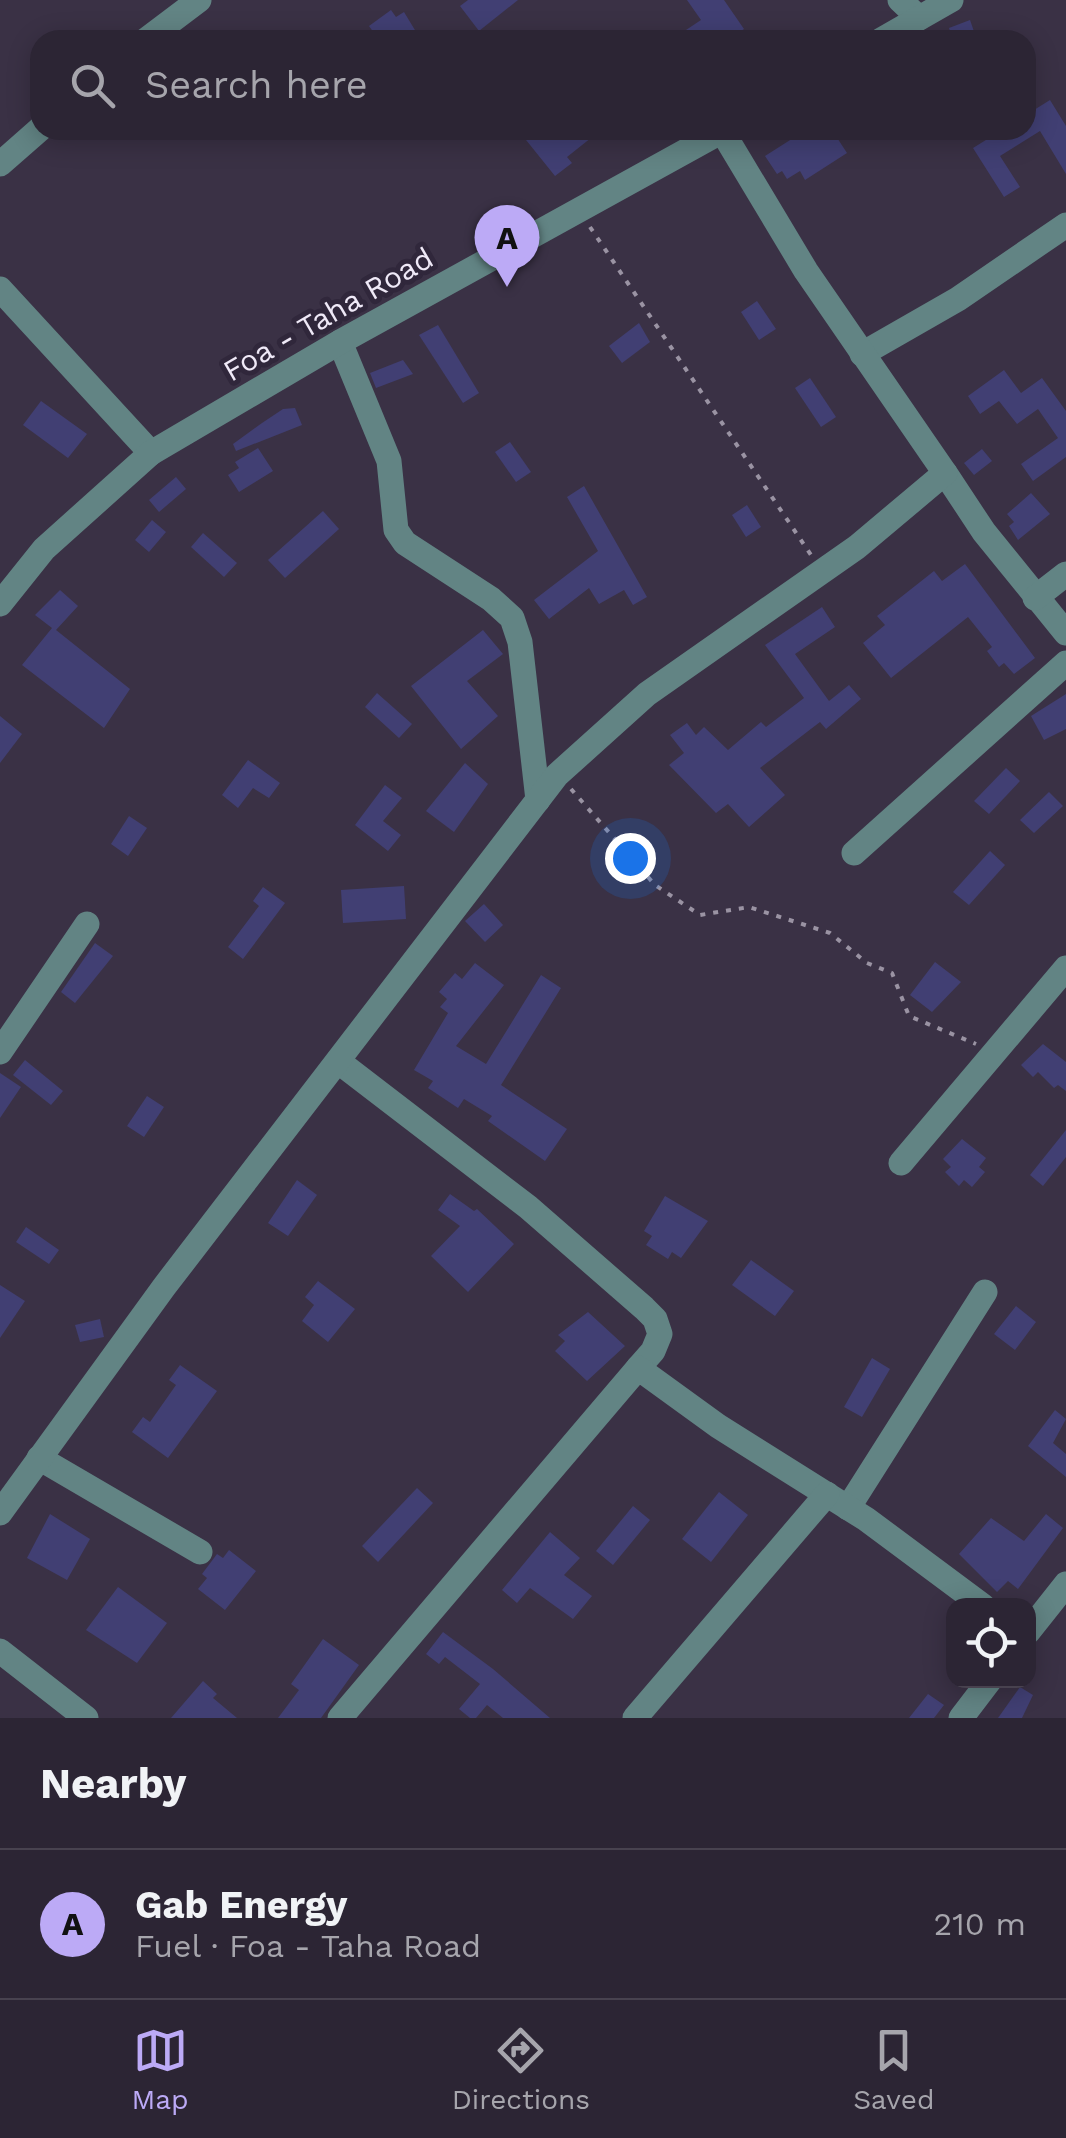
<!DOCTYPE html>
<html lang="en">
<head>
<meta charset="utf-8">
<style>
  body { margin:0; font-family:"Work Sans",sans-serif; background:#342d3c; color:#f1f3f6 }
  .controls { position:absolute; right:30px; bottom:30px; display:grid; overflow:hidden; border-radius:20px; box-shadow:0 5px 25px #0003 }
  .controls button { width:90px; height:90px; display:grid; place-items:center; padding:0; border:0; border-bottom:2px solid #48424f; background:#2c2534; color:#f1f3f6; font:50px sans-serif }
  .you { position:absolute; left:630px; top:858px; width:35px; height:35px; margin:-25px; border:8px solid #fff; border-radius:50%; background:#1a73e8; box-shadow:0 0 0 15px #1a73e833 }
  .badge { display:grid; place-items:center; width:65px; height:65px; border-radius:50%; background:#bcaaf6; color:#111; font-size:32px; font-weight:700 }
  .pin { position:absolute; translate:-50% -82px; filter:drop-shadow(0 2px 5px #0008) }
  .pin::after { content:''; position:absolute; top:52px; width:35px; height:30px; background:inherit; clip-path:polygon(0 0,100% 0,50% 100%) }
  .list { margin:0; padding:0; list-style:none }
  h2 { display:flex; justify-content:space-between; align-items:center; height:130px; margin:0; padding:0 40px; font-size:42px }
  h2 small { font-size:32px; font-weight:400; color:#a6a5ac }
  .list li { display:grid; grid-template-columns:65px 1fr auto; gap:30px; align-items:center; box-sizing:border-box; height:150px; padding:0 40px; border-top:2px solid #48424f }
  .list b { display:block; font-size:38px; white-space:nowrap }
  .list p { margin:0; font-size:32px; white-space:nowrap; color:#a6a5ac }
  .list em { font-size:32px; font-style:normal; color:#a6a5ac }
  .icon { flex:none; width:55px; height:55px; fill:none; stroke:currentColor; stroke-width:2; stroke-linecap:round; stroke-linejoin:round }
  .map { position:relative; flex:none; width:1066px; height:1718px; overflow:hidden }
  .search { position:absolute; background:#2c2534; box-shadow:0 5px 25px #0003; left:30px; right:30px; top:30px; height:110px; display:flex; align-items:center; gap:25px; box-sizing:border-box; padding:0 35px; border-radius:30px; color:#a6a5ac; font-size:38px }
  .sheet { height:280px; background:#2c2534 }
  nav { display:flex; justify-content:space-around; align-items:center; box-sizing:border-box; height:140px; border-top:2px solid #48424f; background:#2c2534; font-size:28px; color:#a6a5ac }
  nav a { display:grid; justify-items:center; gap:5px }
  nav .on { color:#bcaaf6 }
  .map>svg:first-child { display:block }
  .building { fill:#413f73 }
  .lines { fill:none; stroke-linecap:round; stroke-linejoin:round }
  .path { stroke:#9a93a3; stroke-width:4; stroke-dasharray:5 8; stroke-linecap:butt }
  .minor { stroke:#628484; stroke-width:25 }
  .labels { text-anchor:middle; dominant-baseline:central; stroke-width:10; stroke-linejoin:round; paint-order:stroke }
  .street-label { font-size:30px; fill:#efe9f7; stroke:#30273b }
</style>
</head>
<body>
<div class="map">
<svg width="1066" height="1718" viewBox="0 0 1066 1718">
  <rect width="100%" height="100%" fill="#3a3145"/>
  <g class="building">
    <polygon points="468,0 518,0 479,31 460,6"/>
    <polygon points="687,0 724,0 744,29 727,40 671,40 701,20"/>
    <polygon points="391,10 396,17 404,12 421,40 379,40 369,26"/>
    <polygon points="970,20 977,40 953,40 949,28"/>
    <polygon points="1050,100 1066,126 1066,174 1040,131 1000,156 1020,187 1004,197 973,148 1002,130 1026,130 1026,115"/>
    <polygon points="518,130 601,130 567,157 572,163 555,176"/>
    <polygon points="795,130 832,130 847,153 805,180 800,171 787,179 782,171 777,174 765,156 798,135"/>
    <polygon points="757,301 776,329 759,340 741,312"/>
    <polygon points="639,323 650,342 622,363 609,346"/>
    <polygon points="438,325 479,393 463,403 419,335"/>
    <polygon points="403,360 413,374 376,388 370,373"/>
    <polygon points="1004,370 1021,393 1042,378 1066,411 1066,457 1033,481 1021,464 1058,438 1038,409 1017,424 999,401 980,414 968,396"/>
    <polygon points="810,378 836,417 821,427 795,388"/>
    <polygon points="41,401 87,434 68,458 23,425"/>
    <polygon points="295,408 302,425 236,451 233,444 262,423 283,409"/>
    <polygon points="510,442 531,472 516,482 495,452"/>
    <polygon points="258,448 273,471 239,492 228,475 239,468 235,462"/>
    <polygon points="982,449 992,461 974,475 964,463"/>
    <polygon points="176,477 186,489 159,512 149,500"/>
    <polygon points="584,486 647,597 633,605 624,590 599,604 589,588 549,619 534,600 598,551 567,497"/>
    <polygon points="1031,493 1050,514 1018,540 1009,526 1014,522 1007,514"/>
    <polygon points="747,505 761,527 746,537 732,515"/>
    <polygon points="323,511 339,529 285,578 268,560"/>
    <polygon points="152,520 166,532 149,552 135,540"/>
    <polygon points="203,533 237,563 224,577 191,547"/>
    <polygon points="965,564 1035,658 1014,674 1004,663 999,667 987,651 992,647 968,617 891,678 863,643 885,625 877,616 934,571 942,581"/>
    <polygon points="60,590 78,606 56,630 130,689 104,728 22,665 52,628 35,615"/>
    <polygon points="822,607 835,627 795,654 829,701 849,685 861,699 826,729 820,722 760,768 785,795 749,827 728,804 716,813 669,765 684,753 670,735 687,723 696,735 704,727 728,750 761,722 766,727 804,698 765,645"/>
    <polygon points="483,630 503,654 467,681 498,716 461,749 411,686"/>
    <polygon points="377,693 412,724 399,738 365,707"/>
    <polygon points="1066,694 1066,729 1044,740 1031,716"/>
    <polygon points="0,716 22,734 0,763"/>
    <polygon points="248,760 280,783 269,798 253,788 238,808 222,795"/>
    <polygon points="465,763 488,784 454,832 426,811"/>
    <polygon points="1006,768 1020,781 989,814 974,801"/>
    <polygon points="385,785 402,798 383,821 401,835 388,851 355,825"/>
    <polygon points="1049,792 1063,806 1034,833 1020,820"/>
    <polygon points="129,816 147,828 128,856 111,844"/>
    <polygon points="990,851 1005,865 969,905 953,892"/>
    <polygon points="404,886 406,919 343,923 341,890"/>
    <polygon points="263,887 285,903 243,959 228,947 259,906 253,901"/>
    <polygon points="484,904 503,925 485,942 465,921"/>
    <polygon points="95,943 113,956 75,1003 61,992"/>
    <polygon points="935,962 961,982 932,1012 910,995"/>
    <polygon points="475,963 504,985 456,1046 486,1064 541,975 561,988 501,1085 567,1129 545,1161 488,1121 492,1116 464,1099 458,1108 428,1088 433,1081 414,1070 448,1013 440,1007 447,999 439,992 455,973 462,979"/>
    <polygon points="1043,1044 1066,1062 1066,1091 1058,1085 1054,1088 1038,1072 1033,1077 1021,1065"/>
    <polygon points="25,1060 63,1091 51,1105 13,1075"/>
    <polygon points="0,1073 21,1087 0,1118"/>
    <polygon points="147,1096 164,1107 144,1137 127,1126"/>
    <polygon points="1066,1130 1066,1157 1043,1186 1030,1175"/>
    <polygon points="962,1139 986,1158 979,1167 985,1172 972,1187 964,1180 959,1186 945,1172 951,1167 943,1159"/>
    <polygon points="297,1180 317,1195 288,1236 268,1223"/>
    <polygon points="450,1194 474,1211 477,1209 514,1244 468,1292 431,1256 460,1226 438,1210"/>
    <polygon points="665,1196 708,1221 681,1258 672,1252 668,1259 646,1245 652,1236 644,1231"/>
    <polygon points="26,1227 59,1250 49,1264 16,1242"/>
    <polygon points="751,1260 794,1291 775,1316 732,1285"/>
    <polygon points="318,1281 355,1309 328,1342 302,1321 314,1305 305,1297"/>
    <polygon points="0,1285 25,1301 0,1338"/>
    <polygon points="1016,1306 1036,1322 1015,1350 994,1334"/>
    <polygon points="588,1312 625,1346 587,1381 555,1351 565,1341 558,1335"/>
    <polygon points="100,1319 104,1337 80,1342 75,1325"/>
    <polygon points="872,1358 890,1369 862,1417 844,1407"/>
    <polygon points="180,1365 217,1391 168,1458 132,1432 143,1417 150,1422 176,1385 169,1380"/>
    <polygon points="1055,1410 1066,1419 1053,1443 1066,1454 1066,1477 1028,1446"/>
    <polygon points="417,1488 433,1503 378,1562 362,1546"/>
    <polygon points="719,1492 748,1515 711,1562 682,1539"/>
    <polygon points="633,1506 650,1520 613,1565 596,1551"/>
    <polygon points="50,1514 90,1539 67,1580 27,1558"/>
    <polygon points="1046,1514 1063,1528 1018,1589 1008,1581 997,1592 959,1554 991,1518 1024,1541"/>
    <polygon points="550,1532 580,1558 564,1575 592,1596 573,1619 530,1588 517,1603 502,1590"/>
    <polygon points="229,1550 256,1571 225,1610 198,1589 207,1578 202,1574 217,1554 223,1558"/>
    <polygon points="118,1587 167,1623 137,1663 86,1630"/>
    <polygon points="443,1632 493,1669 550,1718 503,1718 487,1705 476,1718 470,1718 459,1709 480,1684 445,1657 439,1664 426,1654"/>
    <polygon points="323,1639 359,1665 321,1718 278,1718 299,1690 291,1684"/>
    <polygon points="203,1681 217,1694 213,1698 237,1718 171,1718"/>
    <polygon points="1020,1687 1033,1695 1022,1718 998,1718"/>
    <polygon points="928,1694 944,1705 934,1718 909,1718"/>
  </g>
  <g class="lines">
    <g class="path">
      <polyline points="590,227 811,555"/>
      <polyline points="571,789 655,885 700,915 749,907 830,933 867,963 892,973 909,1016 976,1044"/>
    </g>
    <g class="minor">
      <polyline points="900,0 919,18"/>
      <polyline points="146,40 199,0"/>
      <polyline points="881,40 951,0"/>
      <polyline points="0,164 40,129"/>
      <polyline points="0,289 151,453"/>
      <polyline points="340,342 389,461 396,530 405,543 491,599 512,618 520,642 538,800"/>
      <polyline points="862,354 958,299 1066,225"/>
      <polyline points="945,473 984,532 1066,633"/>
      <polyline points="1035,598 1066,574"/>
      <polyline points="0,604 44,549 151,453 340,342 724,130"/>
      <polyline points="854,853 1066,663"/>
      <polyline points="0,1052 87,924"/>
      <polyline points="339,1062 528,1207 644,1308 655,1319 660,1334 653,1351 638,1368"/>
      <polyline points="901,1163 1066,968"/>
      <polyline points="39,1458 200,1552"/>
      <polyline points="848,1508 985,1292"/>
      <polyline points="0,1513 164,1287 557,775 647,694 857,547 945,473 806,271 722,131"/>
      <polyline points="1028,1632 1066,1584"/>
      <polyline points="0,1651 86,1718"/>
      <polyline points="340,1718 638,1368 718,1426 866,1519 983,1606"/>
      <polyline points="635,1718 827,1494"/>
      <polyline points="961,1718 990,1680"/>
    </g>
  </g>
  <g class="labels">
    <g class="street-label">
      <text transform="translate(328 314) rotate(-30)">Foa - Taha Road</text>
    </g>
  </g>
</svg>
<div class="controls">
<button><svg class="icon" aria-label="locate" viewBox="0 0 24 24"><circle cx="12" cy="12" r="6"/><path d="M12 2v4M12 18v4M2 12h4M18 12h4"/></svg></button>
</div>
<div class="you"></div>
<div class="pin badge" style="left:507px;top:287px">A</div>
<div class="search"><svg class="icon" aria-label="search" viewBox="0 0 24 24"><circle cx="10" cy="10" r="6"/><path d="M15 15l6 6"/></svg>Search here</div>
</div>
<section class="sheet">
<h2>Nearby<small></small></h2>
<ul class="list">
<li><span class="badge">A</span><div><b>Gab Energy</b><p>Fuel · Foa - Taha Road</p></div><em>210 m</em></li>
</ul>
</section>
<nav>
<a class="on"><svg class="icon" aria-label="map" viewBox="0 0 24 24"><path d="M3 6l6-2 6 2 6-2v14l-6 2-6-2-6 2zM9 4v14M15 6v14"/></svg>Map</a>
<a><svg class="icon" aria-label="directions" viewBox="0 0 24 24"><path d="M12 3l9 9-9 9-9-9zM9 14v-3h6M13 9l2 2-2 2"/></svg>Directions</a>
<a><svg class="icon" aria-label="saved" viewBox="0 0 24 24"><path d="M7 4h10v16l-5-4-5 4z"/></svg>Saved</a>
</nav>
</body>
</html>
